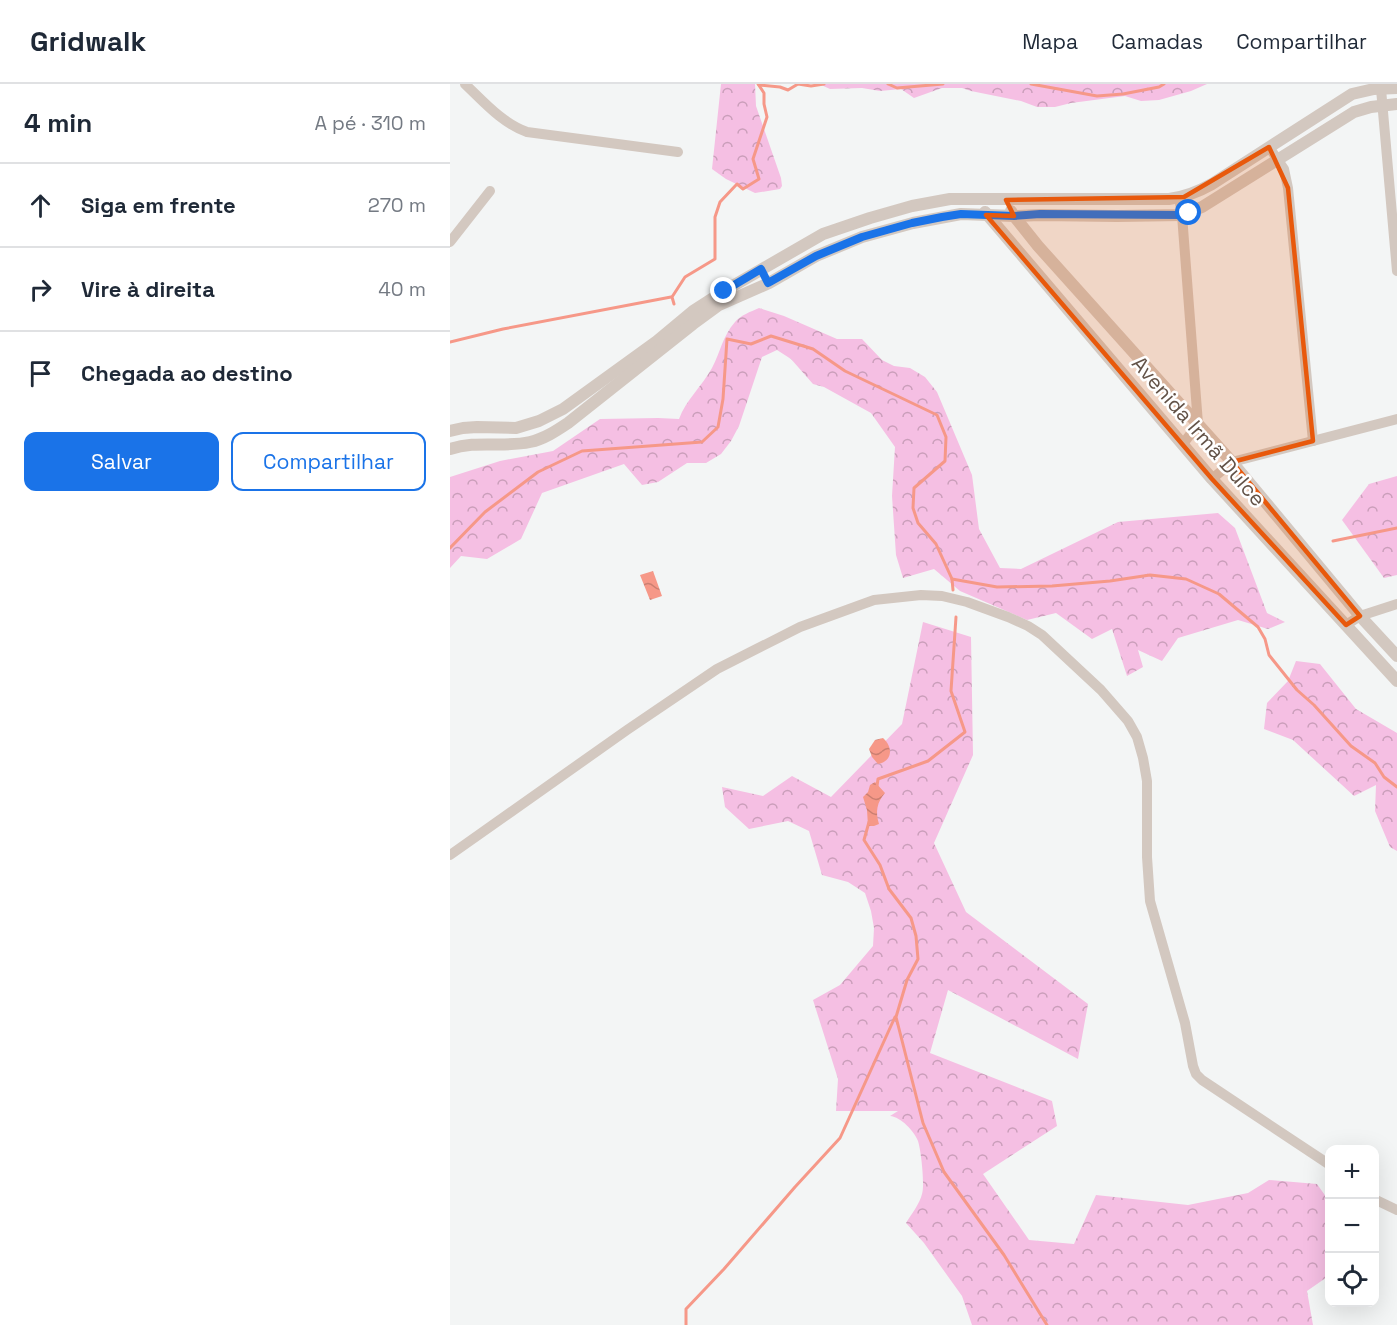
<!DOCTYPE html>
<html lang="pt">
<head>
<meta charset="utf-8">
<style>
  body { margin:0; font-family:"Space Grotesk",sans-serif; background:#f6f6f7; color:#1f2937 }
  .controls { position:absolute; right:18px; bottom:18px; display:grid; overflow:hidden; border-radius:12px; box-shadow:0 6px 24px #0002 }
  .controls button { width:54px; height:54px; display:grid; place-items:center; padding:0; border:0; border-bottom:2px solid #e0e1e3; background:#fff; color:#1f2937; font:30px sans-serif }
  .stop { position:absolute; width:18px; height:18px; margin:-14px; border:4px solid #1a73e8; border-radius:50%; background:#fff }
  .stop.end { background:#1a73e8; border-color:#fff; box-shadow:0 2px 6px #0008 }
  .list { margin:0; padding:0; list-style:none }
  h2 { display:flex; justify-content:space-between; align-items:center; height:78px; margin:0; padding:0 24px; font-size:26px }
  h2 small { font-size:20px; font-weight:400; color:#747a83 }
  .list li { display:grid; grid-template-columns:39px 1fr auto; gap:18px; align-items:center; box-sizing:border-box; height:84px; padding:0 24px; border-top:2px solid #e0e1e3 }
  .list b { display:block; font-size:22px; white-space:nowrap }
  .list em { font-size:20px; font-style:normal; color:#747a83 }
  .actions { display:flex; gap:12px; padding:18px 24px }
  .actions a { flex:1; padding:14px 0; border:2px solid #1a73e8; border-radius:12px; text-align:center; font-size:21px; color:#1a73e8 }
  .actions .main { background:#1a73e8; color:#fff }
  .icon { flex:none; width:33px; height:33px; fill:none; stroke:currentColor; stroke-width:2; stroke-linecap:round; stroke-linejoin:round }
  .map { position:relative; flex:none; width:947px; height:1241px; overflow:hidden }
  header { display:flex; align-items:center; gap:36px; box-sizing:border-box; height:84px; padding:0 30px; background:#fff; border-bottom:2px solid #e0e1e3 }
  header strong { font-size:28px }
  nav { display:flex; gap:33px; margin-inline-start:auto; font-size:21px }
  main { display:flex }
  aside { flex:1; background:#fff }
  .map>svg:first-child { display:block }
  .forest { fill:url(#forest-crowns) }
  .water { fill:url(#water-waves) }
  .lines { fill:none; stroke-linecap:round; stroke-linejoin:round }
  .stream { stroke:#f69888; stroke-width:3 }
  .minor { stroke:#d3c8c0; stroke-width:10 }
  .tertiary { stroke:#d3c8c0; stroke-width:12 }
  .route { stroke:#1a73e8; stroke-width:8 }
  .marked { fill:#e8590c; fill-opacity:0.2; stroke:#e8590c; stroke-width:4.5; stroke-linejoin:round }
  .labels { text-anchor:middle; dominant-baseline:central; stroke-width:5; stroke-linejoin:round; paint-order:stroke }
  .street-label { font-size:21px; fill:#635348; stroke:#fff }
</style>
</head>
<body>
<header>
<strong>Gridwalk</strong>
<nav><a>Mapa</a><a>Camadas</a><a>Compartilhar</a></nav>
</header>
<main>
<aside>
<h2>4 min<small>A pé · 310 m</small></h2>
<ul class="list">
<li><svg class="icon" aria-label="ahead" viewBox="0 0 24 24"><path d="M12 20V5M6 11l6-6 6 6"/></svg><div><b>Siga em frente</b></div><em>270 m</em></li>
<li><svg class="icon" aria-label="right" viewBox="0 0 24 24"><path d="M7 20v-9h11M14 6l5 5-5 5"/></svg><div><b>Vire à direita</b></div><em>40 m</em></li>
<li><svg class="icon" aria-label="arrive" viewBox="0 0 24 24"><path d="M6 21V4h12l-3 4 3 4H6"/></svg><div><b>Chegada ao destino</b></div></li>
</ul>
<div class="actions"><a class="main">Salvar</a><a>Compartilhar</a></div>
</aside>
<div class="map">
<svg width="947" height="1241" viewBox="0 0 947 1241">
  <defs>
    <pattern id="forest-crowns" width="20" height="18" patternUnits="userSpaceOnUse" patternTransform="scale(1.5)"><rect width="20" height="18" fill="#f5bfe3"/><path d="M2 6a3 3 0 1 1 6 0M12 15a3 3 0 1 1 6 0" fill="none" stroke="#ca9eba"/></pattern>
    <pattern id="water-waves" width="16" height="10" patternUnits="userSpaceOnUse" patternTransform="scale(1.5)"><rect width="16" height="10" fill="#f69888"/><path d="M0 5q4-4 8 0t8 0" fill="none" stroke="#cb7f71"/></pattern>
  </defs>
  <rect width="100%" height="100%" fill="#f3f5f5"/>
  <g class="forest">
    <polygon points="271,0 305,0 306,22 331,94 332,102 330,105 305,109 276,95 262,85"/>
    <polygon points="369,0 757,0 741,7 709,16 691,17 675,12 621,19 605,23 587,23 571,17 521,7 512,4 492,4 464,14 451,5 430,7 412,4 380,5"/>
    <path d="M309,224L334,232L387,255H412L432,276L444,282L460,284L475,293L487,308L522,391L529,445L550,484L571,485L668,438L768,429L785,444L817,529L835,538L818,545L788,536L728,554L712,577L688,566L693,583L677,592L662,545L642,555L606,529L577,536L510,507L484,485L453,494L446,471L442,412L445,363L421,329L374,303L363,300L341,275L327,266L312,273L289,342L281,357L271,370L256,379H237L208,398L192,401L174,380L92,409L71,455L37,475L11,472L0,484V393L50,377L103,367L150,335L208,334L229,335C236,316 252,302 262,284C271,267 272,253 285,238C291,231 300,228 309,224Z"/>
    <polygon points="947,392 947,491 934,494 892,436 919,400"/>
    <path d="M473,538L521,553L523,671L484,759L516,828L638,920L628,975L498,906L480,969L602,1017L607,1042L533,1090L579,1156L624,1160L646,1111L738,1121L798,1109L819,1096L867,1100L879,1117L880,1191L857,1207L863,1241H522L512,1212L474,1159L456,1139C461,1131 470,1119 472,1110C475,1101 471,1066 468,1057C464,1047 451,1033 440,1032L448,1027H386L388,995L363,916L390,901L423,862L424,844L421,827L415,809L398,798L372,791L359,747L338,737L299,745L275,723L272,703L313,712L342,692L381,713L452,640Z"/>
    <polygon points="846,577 870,580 906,625 947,649 947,767 940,763 925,727 926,701 904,712 843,656 814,645 817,619 838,597"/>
  </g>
  <g class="water">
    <polygon points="203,487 212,512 200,516 190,491"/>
    <path d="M433,654C443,663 443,677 428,680L422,673L419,665L425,656Z"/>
    <path d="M425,698L435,709C427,718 425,728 429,740L424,742H418L417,726L413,713L418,708L420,701Z"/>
  </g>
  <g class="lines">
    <g class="stream">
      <polyline points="438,0 447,4 493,0"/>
      <polyline points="581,0 647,12 673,10 709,3 714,0"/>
      <polyline points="309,1 330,3 338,6 348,0 361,2 374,0"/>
      <polyline points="224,220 222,213 235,193 265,175 265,133 270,118 287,100 293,105 309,95 303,75 317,33 314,20 314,9 308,0"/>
      <polyline points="0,258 53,245 221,213"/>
      <polyline points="883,457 947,444"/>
      <polyline points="0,464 35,428 88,388 132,367 252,358 268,343 273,315 277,255 301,260 321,252 363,265 395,287 487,331 496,353 495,377 464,404 463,424 468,439 486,460 502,495 503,506"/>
      <polyline points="502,495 547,503 602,502 660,497 700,491 736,495 769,510 808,543 815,555 819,571 847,606 864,621 901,662 925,679 934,693 947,703"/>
      <polyline points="427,702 428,695 478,677 515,648 501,607 506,533"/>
      <polyline points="419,738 414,756 430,781 439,805 461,834 466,852 468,875 457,896 446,933 473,1039 494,1088 554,1171 597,1241"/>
      <polyline points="236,1241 236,1225 274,1185 345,1103 390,1054 445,933"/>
    </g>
    <g class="minor">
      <path d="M15,0C34,18 52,39 77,48L228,68"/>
      <polyline points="931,5 947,187"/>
      <polyline points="819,63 834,85 838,104 863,357"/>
      <polyline points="729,113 732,131 748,340 733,360"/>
      <polyline points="0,158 40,107"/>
      <polyline points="762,395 782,378 947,335"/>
      <polyline points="896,541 910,532 947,520"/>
      <polyline points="0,771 177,646 267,585 350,543 424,516 471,511 492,512 517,518 558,533 578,542 592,551 651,606 678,637 687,653 693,674 697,697 697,773 700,817 735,939 743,982 746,990 752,996 880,1081"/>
      <polyline points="924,1115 947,1126"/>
    </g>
    <g class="tertiary">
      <polyline points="561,127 564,132 588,162 782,378 910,532 947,572"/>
      <polyline points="535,128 762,395 947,597"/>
      <path d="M0,347L13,344L27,343L66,344L89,337L113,325L207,257L243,227L274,207L373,150L420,134L462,122L500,115H719C735,113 748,108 762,100L902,10L924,5L947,4"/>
      <path d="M0,365C26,356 53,364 80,358C94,355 106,347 118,339L243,240L269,221L319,199L366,172L412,153L463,139L511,130L564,132L590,131L667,132L732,131L752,123L904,28L921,23L947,20"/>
    </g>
  </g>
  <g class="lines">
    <polyline class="route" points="274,207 311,185 318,199 366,172 412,153 462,139 492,133 511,130 564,132 590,130 732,131 739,129"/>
  </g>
  <path class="marked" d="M819,63L838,104L863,357L782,378L910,532L896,541L762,395L536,131L564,132L556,116L734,113Z"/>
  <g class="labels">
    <g class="street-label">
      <text transform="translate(749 347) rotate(49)">Avenida Irmã Dulce</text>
    </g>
  </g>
</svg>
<div class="controls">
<button>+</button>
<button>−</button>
<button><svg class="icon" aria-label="locate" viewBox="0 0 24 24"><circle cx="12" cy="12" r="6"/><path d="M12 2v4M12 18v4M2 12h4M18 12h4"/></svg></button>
</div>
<div class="stop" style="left:739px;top:129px"></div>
<div class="stop end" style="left:274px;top:207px"></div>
</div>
</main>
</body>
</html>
